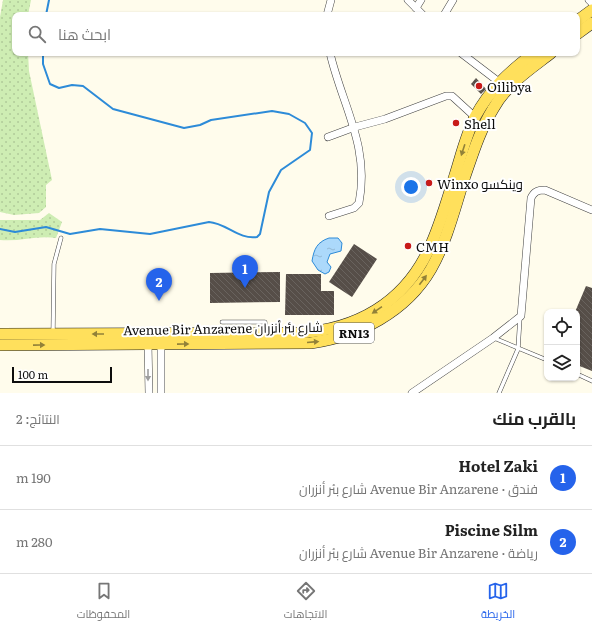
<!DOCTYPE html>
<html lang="ar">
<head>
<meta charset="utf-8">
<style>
  body { margin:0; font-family:Literata,Cairo,serif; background:#f2f2f2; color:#222; direction:rtl }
  .controls { position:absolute; right:12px; bottom:12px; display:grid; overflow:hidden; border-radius:8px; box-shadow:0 1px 3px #0004 }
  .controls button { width:36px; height:36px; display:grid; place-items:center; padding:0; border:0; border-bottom:1px solid #e0e0e0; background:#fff; color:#222; font:20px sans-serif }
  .scale { position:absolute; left:12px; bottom:10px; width:100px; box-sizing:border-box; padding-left:4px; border:2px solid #0d0d0d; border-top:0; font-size:11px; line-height:14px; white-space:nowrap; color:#0d0d0d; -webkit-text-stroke:3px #fff; paint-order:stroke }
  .you { position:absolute; left:411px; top:187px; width:14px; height:14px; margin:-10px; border:3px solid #fff; border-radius:50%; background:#1a73e8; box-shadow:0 0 0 6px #1a73e833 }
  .badge { display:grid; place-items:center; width:26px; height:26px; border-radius:50%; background:#2563eb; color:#fff; font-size:13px; font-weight:700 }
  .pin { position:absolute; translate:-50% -33px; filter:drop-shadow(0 1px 2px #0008) }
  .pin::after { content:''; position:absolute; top:21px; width:14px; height:12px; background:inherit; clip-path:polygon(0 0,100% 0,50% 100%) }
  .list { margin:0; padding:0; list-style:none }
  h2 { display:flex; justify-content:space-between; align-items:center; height:52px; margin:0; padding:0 16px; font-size:17px }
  h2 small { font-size:13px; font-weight:400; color:#767676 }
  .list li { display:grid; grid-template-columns:26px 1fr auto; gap:12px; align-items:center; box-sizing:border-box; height:64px; padding:0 16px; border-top:1px solid #e0e0e0 }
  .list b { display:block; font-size:15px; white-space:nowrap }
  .list p { margin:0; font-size:13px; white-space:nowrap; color:#767676 }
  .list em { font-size:13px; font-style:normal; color:#767676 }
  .icon { flex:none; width:22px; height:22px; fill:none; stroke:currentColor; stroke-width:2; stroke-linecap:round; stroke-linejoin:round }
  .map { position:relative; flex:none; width:592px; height:393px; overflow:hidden; direction:ltr }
  .search { position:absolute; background:#fff; box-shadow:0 1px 3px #0004; left:12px; right:12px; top:12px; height:44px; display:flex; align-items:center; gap:10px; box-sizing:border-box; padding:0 14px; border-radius:8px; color:#767676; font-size:15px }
  .sheet { height:180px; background:#fff }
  nav { display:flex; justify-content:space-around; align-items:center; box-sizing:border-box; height:56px; border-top:1px solid #e0e0e0; background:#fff; font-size:11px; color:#767676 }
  nav a { display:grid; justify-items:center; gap:2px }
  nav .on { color:#2563eb }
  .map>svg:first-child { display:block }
  .grass { fill:url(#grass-dots) }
  .water { fill:url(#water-ripples); stroke:#2d8bd8 }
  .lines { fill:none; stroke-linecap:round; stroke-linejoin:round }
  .stream { stroke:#2d8bd8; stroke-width:2 }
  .building { fill:url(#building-back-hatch) }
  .lane-casing { stroke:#404040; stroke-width:4.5 }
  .street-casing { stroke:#404040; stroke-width:8 }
  .primary-casing { stroke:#1e1e1e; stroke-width:12 }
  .lane { stroke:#fff; stroke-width:3.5 }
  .street { stroke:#fff; stroke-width:7 }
  .primary { stroke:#ffe05c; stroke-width:11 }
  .oneway { fill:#928138 }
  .oneway2 { fill:#9e9e9e }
  .poi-dot { fill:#c81a19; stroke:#fff; stroke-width:1.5 }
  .labels { text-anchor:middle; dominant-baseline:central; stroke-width:4; stroke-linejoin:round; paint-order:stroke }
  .shield { fill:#fff; stroke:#565656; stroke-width:1 }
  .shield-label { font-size:12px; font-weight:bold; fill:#0d0d0d }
  .poi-label { font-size:13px; fill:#0d0d0d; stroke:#fff; text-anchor:start }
  .street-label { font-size:13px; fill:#0d0d0d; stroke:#fff }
</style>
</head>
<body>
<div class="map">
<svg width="592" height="393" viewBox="0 0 592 393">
  <defs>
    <pattern id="grass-dots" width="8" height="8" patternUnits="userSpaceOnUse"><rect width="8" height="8" fill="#ceedb3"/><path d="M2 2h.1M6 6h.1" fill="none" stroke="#b0ca99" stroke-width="1.8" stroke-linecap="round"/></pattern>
    <pattern id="water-ripples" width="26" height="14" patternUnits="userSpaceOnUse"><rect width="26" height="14" fill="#acd9fb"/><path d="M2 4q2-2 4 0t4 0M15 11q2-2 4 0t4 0" fill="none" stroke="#93b9d6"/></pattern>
    <pattern id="building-back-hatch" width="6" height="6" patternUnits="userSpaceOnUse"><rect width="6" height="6" fill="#564e48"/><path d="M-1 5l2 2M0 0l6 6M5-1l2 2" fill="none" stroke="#69635e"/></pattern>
  </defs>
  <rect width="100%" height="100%" fill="#fffcec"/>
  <g class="grass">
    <polygon points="3,0 31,0 28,15 15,15 15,53 28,53 29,71 52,180 46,185 46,207 39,213 14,215 0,212 0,17"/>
    <path d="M49,213L62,222L56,238C37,235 19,242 0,240V220H40Z"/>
  </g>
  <path class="water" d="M329,238H338L342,243L341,251L330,254L327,262L331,267L329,272L325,274L318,270L312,261C314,249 317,242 329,238Z"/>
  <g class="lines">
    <g class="stream">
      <polyline points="46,15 49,0"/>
      <path d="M0,229L15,232L46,227L70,234L100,229L150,234L209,222C226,223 239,240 257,237L260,234L269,192L281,170L310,150L312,133L305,123L289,114L272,111L211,120L200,125L184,128L113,109L83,86L72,85L59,88L50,84L43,64V53"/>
    </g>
  </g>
  <g class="building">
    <polygon points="476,78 486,89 481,94 471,84"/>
    <polygon points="354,244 377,259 352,297 329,282"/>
    <polygon points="280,272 280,302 210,303 210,273"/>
    <polygon points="286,274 321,274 321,291 334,291 334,315 285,315"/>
    <polygon points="586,286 592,288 592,371 577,365 577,312 575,312"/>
  </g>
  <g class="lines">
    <defs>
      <g id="lane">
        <polyline points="222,322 265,322 267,332"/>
        <polyline points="53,333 54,264 61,238"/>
        <polyline points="494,338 547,360"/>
        <polyline points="577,374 592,381"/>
        <polyline points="499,393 518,349 520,317"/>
      </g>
      <g id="street">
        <polyline points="408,0 423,15"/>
        <polyline points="589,0 592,3"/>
        <polyline points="416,8 421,0"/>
        <polyline points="327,15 331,0"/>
        <polyline points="444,15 453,0"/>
        <polyline points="461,53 499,82"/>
        <polyline points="328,137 355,127 385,119 446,96 452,96 475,117"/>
        <path d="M329,216L354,208L359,203C370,146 342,105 330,53"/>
        <polyline points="148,344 149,393"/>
        <polyline points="161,393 161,344"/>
        <path d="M412,393L493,338L521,316L531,198C534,192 537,190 545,190L592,210"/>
      </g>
      <g id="primary">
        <polyline points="577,21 592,10"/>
        <polyline points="577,34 592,23"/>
        <path d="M0,334L298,333C356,330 404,303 429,249C440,226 447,200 455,175C461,156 466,135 475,117C490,89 509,72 534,53"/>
        <path d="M0,345L311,343C359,336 406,312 431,269C447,241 455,207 465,176C473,153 480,130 493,109C507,84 529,70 551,53"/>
      </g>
    </defs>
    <use href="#lane" class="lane-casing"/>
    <use href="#street" class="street-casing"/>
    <use href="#primary" class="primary-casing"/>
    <use href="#lane" class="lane"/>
    <use href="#street" class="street"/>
    <use href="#primary" class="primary"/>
  </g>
  <defs><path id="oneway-solid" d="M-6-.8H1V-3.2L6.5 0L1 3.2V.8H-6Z"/></defs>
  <g class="oneway">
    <use href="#oneway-solid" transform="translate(463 150) rotate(108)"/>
    <use href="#oneway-solid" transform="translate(423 280) rotate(-53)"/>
    <use href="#oneway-solid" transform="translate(377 310) rotate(146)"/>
    <use href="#oneway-solid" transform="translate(98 334) rotate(-180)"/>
    <use href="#oneway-solid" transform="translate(313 342) rotate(-5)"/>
    <use href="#oneway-solid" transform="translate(183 344) rotate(-1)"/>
    <use href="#oneway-solid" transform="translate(39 345) rotate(-1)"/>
  </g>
  <use class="oneway2" href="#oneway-solid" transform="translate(148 375) rotate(90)"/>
  <g class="poi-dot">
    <circle cx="479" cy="86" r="4"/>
    <circle cx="456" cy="123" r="4"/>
    <circle cx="429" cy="183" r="4"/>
    <circle cx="408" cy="246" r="4"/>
  </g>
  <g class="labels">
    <rect class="shield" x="334" y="323" width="40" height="20" rx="3"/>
    <g class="shield-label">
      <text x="354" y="333">RN13</text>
    </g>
    <g class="poi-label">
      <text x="487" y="86">Oilibya</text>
      <text x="464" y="123">Shell</text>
      <text x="437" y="183">Winxo وينكسو</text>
      <text x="416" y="246">CMH</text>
    </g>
    <g class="street-label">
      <text transform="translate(223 328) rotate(-1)">Avenue Bir Anzarene شارع بئر أنزران</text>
    </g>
  </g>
</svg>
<div class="controls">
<button><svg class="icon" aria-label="locate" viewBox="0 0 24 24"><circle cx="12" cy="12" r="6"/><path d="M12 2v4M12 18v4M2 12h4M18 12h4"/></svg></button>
<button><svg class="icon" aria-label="layers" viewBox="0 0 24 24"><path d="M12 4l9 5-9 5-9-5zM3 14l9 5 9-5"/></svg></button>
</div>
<div class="scale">100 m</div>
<div class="you"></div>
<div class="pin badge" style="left:245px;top:288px">1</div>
<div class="pin badge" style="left:159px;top:301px">2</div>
<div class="search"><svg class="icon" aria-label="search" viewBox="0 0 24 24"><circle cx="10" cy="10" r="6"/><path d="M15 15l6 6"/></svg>ابحث هنا</div>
</div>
<section class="sheet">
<h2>بالقرب منك<small>النتائج: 2</small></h2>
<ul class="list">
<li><span class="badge">1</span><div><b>Hotel Zaki</b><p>فندق · Avenue Bir Anzarene شارع بئر أنزران</p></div><em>190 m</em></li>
<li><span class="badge">2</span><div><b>Piscine Silm</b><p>رياضة · Avenue Bir Anzarene شارع بئر أنزران</p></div><em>280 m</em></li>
</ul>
</section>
<nav>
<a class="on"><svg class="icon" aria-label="map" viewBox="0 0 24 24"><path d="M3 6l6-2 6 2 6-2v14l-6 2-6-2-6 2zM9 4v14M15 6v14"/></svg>الخريطة</a>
<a><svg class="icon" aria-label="directions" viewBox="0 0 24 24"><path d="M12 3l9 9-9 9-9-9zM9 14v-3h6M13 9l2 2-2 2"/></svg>الاتجاهات</a>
<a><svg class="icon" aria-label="saved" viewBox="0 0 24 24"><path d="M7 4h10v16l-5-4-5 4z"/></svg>المحفوظات</a>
</nav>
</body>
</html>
